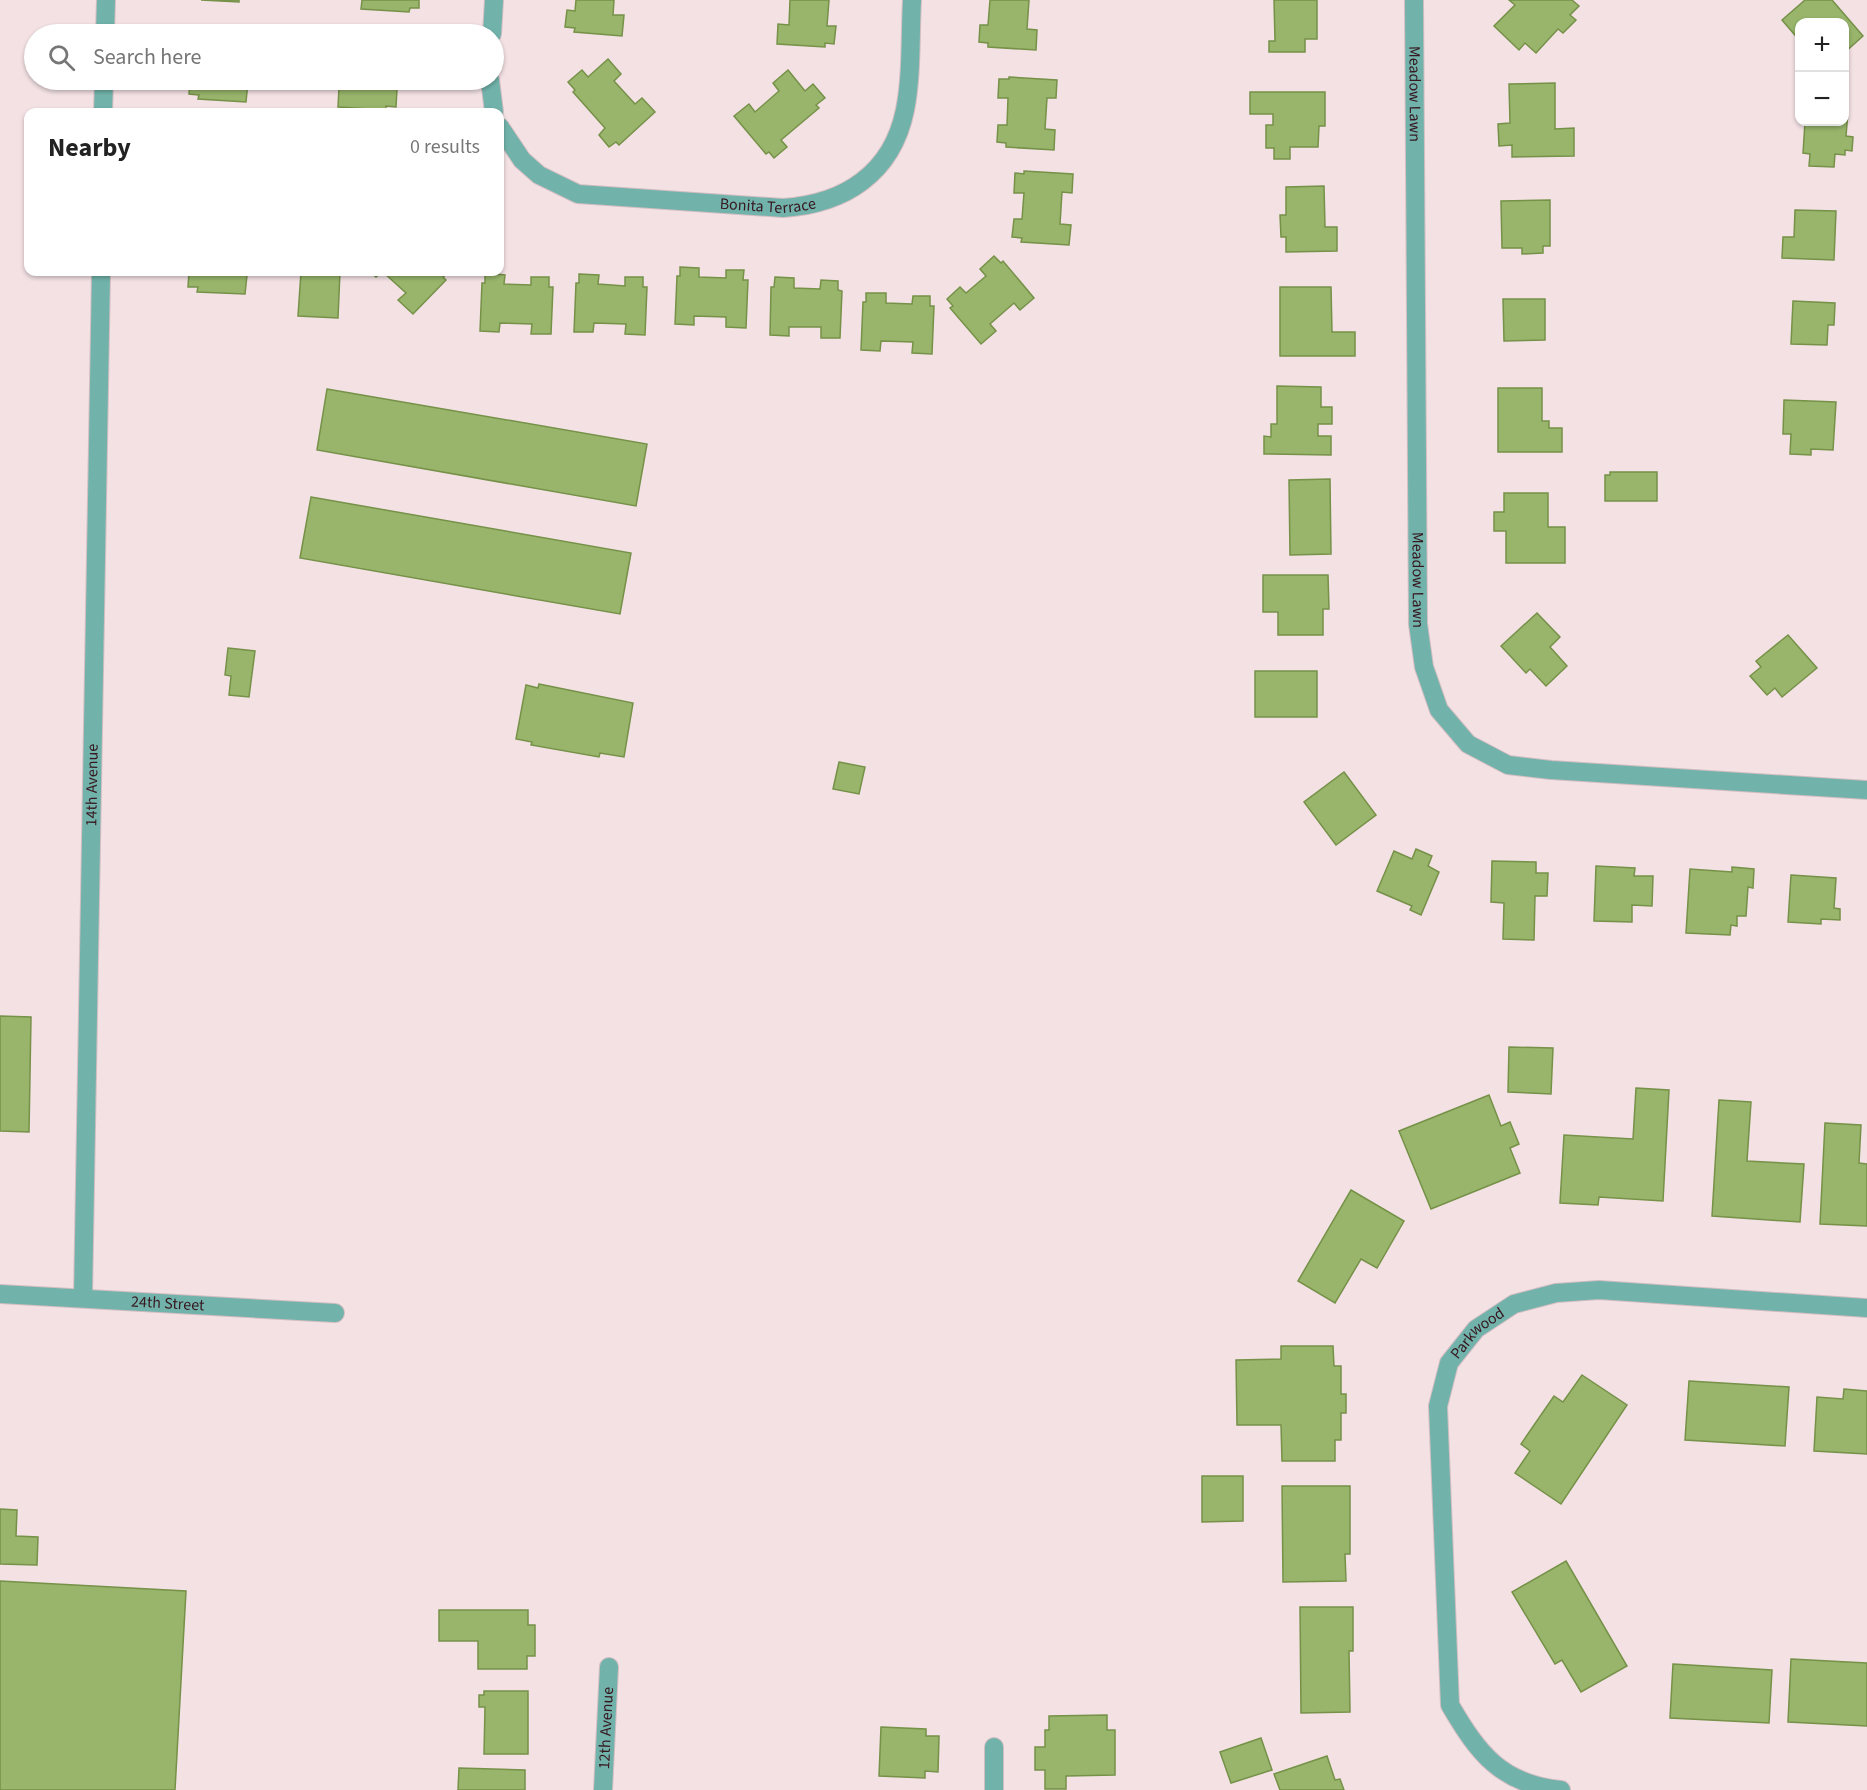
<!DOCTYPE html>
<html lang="en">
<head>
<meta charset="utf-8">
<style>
  body { margin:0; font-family:"Source Sans 3",sans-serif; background:#f2f2f2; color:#222 }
  .controls { position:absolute; right:18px; top:18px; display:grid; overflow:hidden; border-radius:12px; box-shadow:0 2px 4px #0004 }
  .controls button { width:54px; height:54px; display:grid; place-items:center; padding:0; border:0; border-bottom:2px solid #e0e0e0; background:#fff; color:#222; font:30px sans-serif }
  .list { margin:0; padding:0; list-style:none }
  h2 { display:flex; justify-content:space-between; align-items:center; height:78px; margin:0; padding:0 24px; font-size:26px }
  h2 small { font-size:20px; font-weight:400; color:#767676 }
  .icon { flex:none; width:33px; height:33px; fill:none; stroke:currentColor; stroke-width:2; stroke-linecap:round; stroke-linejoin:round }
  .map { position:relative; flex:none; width:1867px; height:1790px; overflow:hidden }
  .search { position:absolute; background:#fff; box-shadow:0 2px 4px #0004; left:24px; top:24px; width:480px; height:66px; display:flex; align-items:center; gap:15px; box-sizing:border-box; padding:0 21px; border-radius:33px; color:#767676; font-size:22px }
  .panel { position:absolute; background:#fff; box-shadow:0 2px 4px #0004; left:24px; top:108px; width:480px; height:168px; border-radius:12px }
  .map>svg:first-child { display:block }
  .building { fill:#98b56b; stroke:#769148; stroke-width:1.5 }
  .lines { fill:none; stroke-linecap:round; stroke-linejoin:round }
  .street-casing { stroke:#d1bdc1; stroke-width:20 }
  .street { stroke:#71b3ab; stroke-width:18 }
  .labels { text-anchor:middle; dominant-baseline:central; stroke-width:4.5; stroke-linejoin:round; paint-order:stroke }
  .street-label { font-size:16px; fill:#381820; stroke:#f3e1e4 }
</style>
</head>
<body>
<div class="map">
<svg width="1867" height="1790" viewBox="0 0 1867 1790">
  <rect width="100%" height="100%" fill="#f3e1e4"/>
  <g class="building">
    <polygon points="201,0 239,0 239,2"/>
    <polygon points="362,0 419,0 419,8 410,8 409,12 361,9"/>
    <polygon points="576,0 614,0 613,15 624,15 622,36 574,32 575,28 565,27 567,10 575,11"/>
    <polygon points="790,0 829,0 827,26 836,26 834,44 825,43 825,47 777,44 778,24 789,25"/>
    <polygon points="990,0 1029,0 1027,29 1037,30 1036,50 988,47 988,43 979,42 980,25 988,25"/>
    <polygon points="1274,0 1317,0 1317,39 1305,39 1305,52 1269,52 1269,41 1275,41"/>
    <polygon points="1509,0 1572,0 1579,6 1570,15 1576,20 1563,33 1558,29 1536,53 1525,43 1519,50 1494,26 1515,5"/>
    <polygon points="1805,0 1832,0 1863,36 1844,53 1844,22 1800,22 1800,41 1782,20"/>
    <polygon points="202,29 250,32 250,34 192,34 192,31 201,32"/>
    <polygon points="608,59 621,74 614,81 635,104 642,98 655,112 619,145 616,142 609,147 599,135 605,128 573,92 575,90 568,82 582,70 588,77"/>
    <polygon points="788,70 805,91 813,84 825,98 816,105 819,108 781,140 787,147 774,158 769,152 766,154 734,116 749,104 755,112 779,91 773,83"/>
    <polygon points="1009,77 1057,80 1056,98 1047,98 1045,129 1055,130 1054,150 1006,147 1006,143 997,142 998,125 1007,125 1008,98 998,98 999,79 1009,79"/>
    <polygon points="190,80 248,82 246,102 198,99 199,95 189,94"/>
    <polygon points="350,80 389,80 388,88 397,89 396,107 386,106 386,110 338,107 339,87 350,88"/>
    <polygon points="1555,83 1555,129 1574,128 1574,156 1512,157 1512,145 1499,146 1498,124 1510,123 1509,84"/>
    <polygon points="1250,92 1325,92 1325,126 1319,126 1318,147 1290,147 1290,159 1274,159 1274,148 1266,148 1266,125 1273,125 1273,114 1250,114"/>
    <polygon points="1844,111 1848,112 1846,136 1853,137 1852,151 1845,150 1845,155 1835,154 1834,167 1809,166 1810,154 1803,153 1805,122 1844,122"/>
    <polygon points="1024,171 1073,174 1072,193 1062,192 1060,224 1071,225 1069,245 1021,242 1022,238 1012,237 1014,219 1022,219 1024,193 1014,193 1015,173 1024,174"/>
    <polygon points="1324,186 1325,227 1337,227 1337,251 1286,252 1286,237 1281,237 1280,215 1286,215 1286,187"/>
    <polygon points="1550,200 1550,246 1543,246 1543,253 1522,254 1522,248 1502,248 1501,201"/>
    <polygon points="1795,210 1836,211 1834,260 1782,258 1783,237 1794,237"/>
    <polygon points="994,256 1001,263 1003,261 1034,298 1020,310 1014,303 990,324 996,331 981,344 950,308 953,306 947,299 960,287 966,293 986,276 980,269"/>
    <polygon points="680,267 699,268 699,277 726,278 726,270 744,270 743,280 748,280 746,328 726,327 726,317 694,316 694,325 675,324 677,276 680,276"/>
    <polygon points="189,272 236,272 236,274 247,275 245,294 197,292 198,287 188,287"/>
    <polygon points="301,272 340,272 338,318 298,316"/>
    <polygon points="370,272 382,272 376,277"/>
    <polygon points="383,272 449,272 443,277 446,280 413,314 398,300 406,293"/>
    <polygon points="485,273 505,275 504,284 531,285 531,277 549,277 549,287 553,287 551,334 531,334 532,324 500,323 499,332 480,331 482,283 485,283"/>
    <polygon points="579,274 599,275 598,284 625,286 625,277 643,277 643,287 647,287 645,335 625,334 626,324 594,323 593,332 574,332 576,283 579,283"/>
    <polygon points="775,277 794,278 794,288 820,289 821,280 838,281 838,290 842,291 840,338 821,338 821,327 789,327 789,336 770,335 771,287 774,287"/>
    <polygon points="1280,287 1331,287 1332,332 1355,332 1355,356 1280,356"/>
    <polygon points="866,293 886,293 886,303 912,304 913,296 930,296 930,306 934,306 932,354 912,353 913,342 881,341 880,351 861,350 863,302 866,302"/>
    <polygon points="1503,299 1545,299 1545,340 1504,341"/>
    <polygon points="1793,301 1835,303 1834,325 1828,325 1827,345 1791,344"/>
    <polygon points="1277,386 1321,387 1321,407 1332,407 1332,424 1318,424 1318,436 1331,436 1331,455 1264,454 1264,436 1271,437 1271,424 1277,424"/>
    <polygon points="1498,388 1542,388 1542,421 1549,421 1549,428 1562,428 1562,452 1498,452"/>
    <polygon points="327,389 647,444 636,506 317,450"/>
    <polygon points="1784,400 1836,402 1833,450 1811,449 1811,455 1790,454 1791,434 1783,434"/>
    <polygon points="1610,472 1657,472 1657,501 1605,501 1605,475 1610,475"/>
    <polygon points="1330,479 1331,554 1290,555 1289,480"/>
    <polygon points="1504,493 1548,493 1548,527 1565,527 1565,563 1506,563 1506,531 1494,531 1494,512 1504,512"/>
    <polygon points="311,497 631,553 620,614 300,558"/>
    <polygon points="1263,575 1328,575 1329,609 1323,609 1323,635 1278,635 1278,612 1263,612"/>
    <polygon points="1537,613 1560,637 1550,647 1567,666 1546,686 1530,669 1526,673 1501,646"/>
    <polygon points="1788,635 1817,668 1782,697 1775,688 1767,695 1750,676 1761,667 1756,661"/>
    <polygon points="228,648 255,651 249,697 229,695 231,676 225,675"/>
    <rect x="1255" y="671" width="62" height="46"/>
    <polygon points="539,684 633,703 624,757 600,753 599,757 531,745 532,742 516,739 526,685 538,688"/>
    <polygon points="839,762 865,767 859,794 833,789"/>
    <polygon points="1344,772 1376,815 1336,845 1304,802"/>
    <polygon points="1416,849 1432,856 1428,866 1439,872 1421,915 1410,910 1412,906 1377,891 1394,851 1412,859"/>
    <polygon points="1492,861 1536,862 1536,873 1548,873 1547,896 1535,896 1534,940 1503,939 1504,903 1491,902"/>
    <polygon points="1596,866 1635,868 1634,876 1653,876 1652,906 1632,905 1632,922 1594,921"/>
    <polygon points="1732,867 1754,869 1753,888 1748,887 1746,916 1737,916 1737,926 1731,925 1730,935 1686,933 1690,869 1732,872"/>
    <polygon points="1791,875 1836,878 1834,908 1840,909 1840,920 1821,919 1821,924 1788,922"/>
    <polygon points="0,1016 31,1017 29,1132 0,1131"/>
    <polygon points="1509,1047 1553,1048 1551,1094 1508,1092"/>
    <polygon points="1636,1088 1669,1090 1663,1201 1599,1197 1598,1205 1560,1203 1564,1135 1633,1139"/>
    <polygon points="1489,1095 1501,1126 1510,1122 1519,1144 1510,1148 1520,1173 1431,1209 1399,1131"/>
    <polygon points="1719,1100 1751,1102 1747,1161 1804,1164 1800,1222 1712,1216"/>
    <polygon points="1825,1123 1861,1125 1859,1163 1867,1164 1867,1226 1820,1224"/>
    <polygon points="1351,1190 1404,1221 1377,1268 1361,1259 1335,1303 1298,1281"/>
    <polygon points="1281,1346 1333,1346 1334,1366 1341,1366 1341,1394 1346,1394 1346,1413 1341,1413 1341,1440 1335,1440 1335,1461 1282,1461 1281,1425 1237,1425 1236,1360 1281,1359"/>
    <polygon points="1582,1375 1627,1405 1561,1504 1515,1473 1530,1451 1521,1444 1554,1396 1563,1402"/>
    <polygon points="1689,1381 1789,1387 1785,1446 1685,1440"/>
    <polygon points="1844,1389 1867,1391 1867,1454 1814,1451 1817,1397 1843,1399"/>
    <polygon points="1202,1476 1243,1476 1243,1521 1202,1522"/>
    <polygon points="1282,1486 1350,1486 1350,1554 1345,1554 1346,1581 1283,1582"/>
    <polygon points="0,1509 17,1510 16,1536 38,1537 37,1565 0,1564"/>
    <polygon points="1566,1561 1627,1666 1581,1692 1562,1660 1555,1664 1512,1592"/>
    <polygon points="0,1581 186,1591 175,1790 0,1790"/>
    <polygon points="1300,1607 1353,1607 1353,1651 1349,1651 1350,1712 1301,1713"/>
    <polygon points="439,1610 528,1610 528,1625 535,1625 535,1656 527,1656 527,1669 478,1669 478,1641 439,1641"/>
    <polygon points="1791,1659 1867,1663 1867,1726 1788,1722"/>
    <polygon points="1673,1664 1772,1670 1769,1723 1670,1718"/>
    <polygon points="484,1691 528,1691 528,1754 484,1754 485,1707 479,1707 479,1695 484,1695"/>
    <polygon points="1107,1715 1107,1730 1115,1730 1115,1775 1066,1776 1066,1789 1045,1789 1045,1770 1035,1770 1035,1747 1045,1747 1045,1730 1049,1730 1049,1716"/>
    <polygon points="881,1727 926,1729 926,1736 939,1736 938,1772 925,1771 925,1778 879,1776"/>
    <polygon points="1261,1738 1272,1770 1231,1783 1220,1752"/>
    <polygon points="1327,1756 1335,1780 1340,1779 1344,1790 1280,1790 1274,1774"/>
    <polygon points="459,1768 525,1770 525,1790 458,1790"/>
  </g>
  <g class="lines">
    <defs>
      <g id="street">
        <path id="s1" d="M1414,0L1418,624L1424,667L1439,710L1468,744L1508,765L1551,770L1867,790"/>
        <polyline points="105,34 106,0"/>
        <polyline points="492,34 494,0"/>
        <polyline points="490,80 494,112"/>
        <polyline points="103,112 104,80"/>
        <path id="s2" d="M500,127L522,160L539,175L578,194L783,208C844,204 892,174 905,110C912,75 910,36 912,0"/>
        <path id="s3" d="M0,1294L335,1313"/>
        <path id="s4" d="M83,1298L101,272"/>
        <polyline points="994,1747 994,1790"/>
        <path id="s5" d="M603,1790L609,1667"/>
        <path id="s6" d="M1561,1790C1501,1784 1478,1753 1450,1705L1438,1406L1449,1363L1476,1329L1514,1304L1556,1293L1599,1290L1867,1308"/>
      </g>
    </defs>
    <use href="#street" class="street-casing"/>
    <use href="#street" class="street"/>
  </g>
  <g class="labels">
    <g class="street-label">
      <text stroke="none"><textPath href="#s1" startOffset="94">Meadow Lawn</textPath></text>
      <text stroke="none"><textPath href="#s2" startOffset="296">Bonita Terrace</textPath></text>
      <text stroke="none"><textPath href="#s1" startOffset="580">Meadow Lawn</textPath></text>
      <text stroke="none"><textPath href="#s4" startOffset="513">14th Avenue</textPath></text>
      <text stroke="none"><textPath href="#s3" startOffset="168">24th Street</textPath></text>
      <text stroke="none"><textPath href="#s6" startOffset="532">Parkwood</textPath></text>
      <text stroke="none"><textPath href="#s5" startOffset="62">12th Avenue</textPath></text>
    </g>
  </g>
</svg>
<div class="controls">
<button>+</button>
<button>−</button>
</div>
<div class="search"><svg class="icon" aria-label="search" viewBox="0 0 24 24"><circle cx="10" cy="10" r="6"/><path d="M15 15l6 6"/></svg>Search here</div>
<section class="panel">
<h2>Nearby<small>0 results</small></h2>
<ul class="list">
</ul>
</section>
</div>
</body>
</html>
